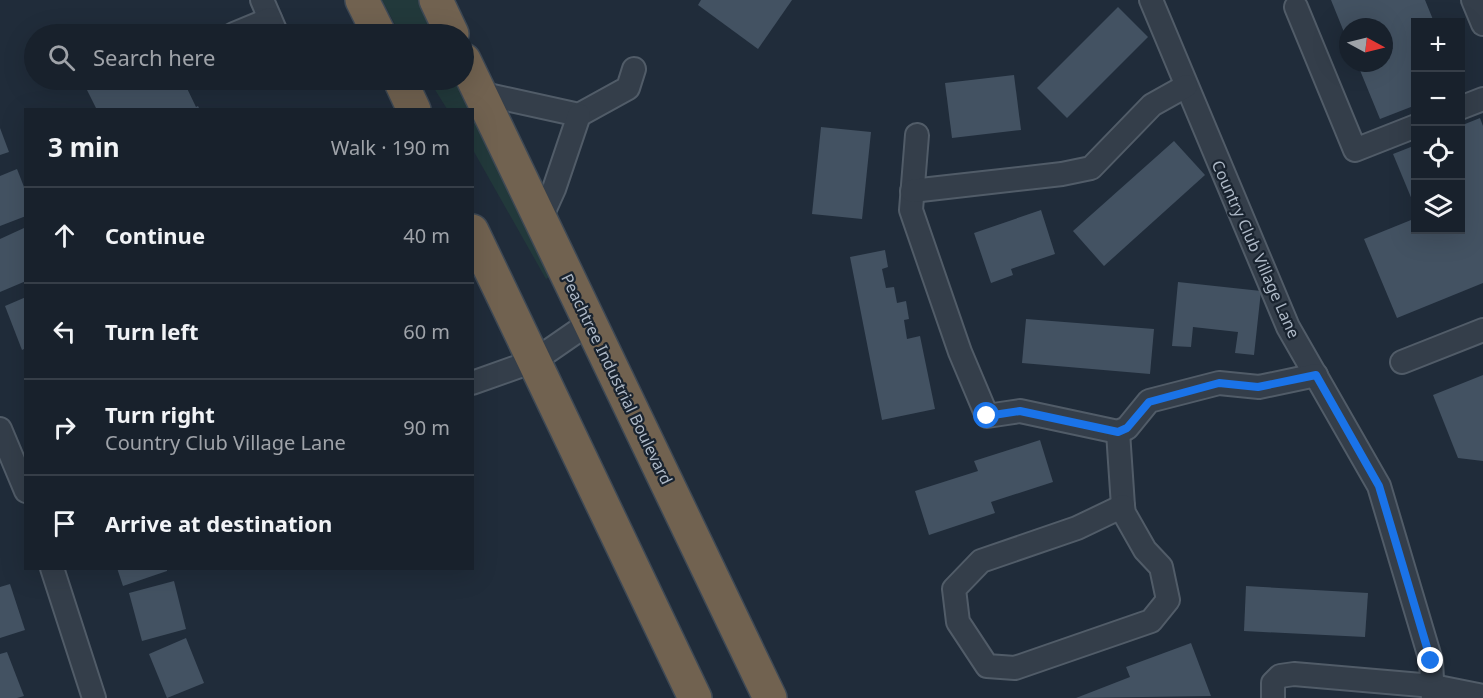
<!DOCTYPE html>
<html lang="en">
<head>
<meta charset="utf-8">
<style>
  body { margin:0; font-family:"Noto Sans",sans-serif; background:#212934; color:#f1f3f6 }
  .controls { position:absolute; right:18px; top:18px; display:grid; overflow:hidden; border-radius:0px; box-shadow:0 6px 24px #0002 }
  .controls button { width:54px; height:54px; display:grid; place-items:center; padding:0; border:0; border-bottom:2px solid #363e48; background:#18212c; color:#f1f3f6; font:30px sans-serif }
  .compass { position:absolute; left:1339px; top:18px; width:54px; height:54px; border-radius:50%; background:#18212c; box-shadow:0 6px 24px #0002; rotate:97deg }
  .stop { position:absolute; width:18px; height:18px; margin:-14px; border:4px solid #1a73e8; border-radius:50%; background:#fff }
  .stop.end { background:#1a73e8; border-color:#fff; box-shadow:0 2px 6px #0008 }
  .list { margin:0; padding:0; list-style:none }
  h2 { display:flex; justify-content:space-between; align-items:center; height:78px; margin:0; padding:0 24px; font-size:26px }
  h2 small { font-size:20px; font-weight:400; color:#9fa3a9 }
  .list li { display:grid; grid-template-columns:39px 1fr auto; gap:18px; align-items:center; box-sizing:border-box; height:96px; padding:0 24px; border-top:2px solid #363e48 }
  .list b { display:block; font-size:22px; white-space:nowrap }
  .list p { margin:0; font-size:20px; white-space:nowrap; color:#9fa3a9 }
  .list em { font-size:20px; font-style:normal; color:#9fa3a9 }
  .icon { flex:none; width:33px; height:33px; fill:none; stroke:currentColor; stroke-width:2; stroke-linecap:round; stroke-linejoin:round }
  .map { position:relative; flex:none; width:1483px; height:698px; overflow:hidden }
  .search { position:absolute; background:#18212c; box-shadow:0 6px 24px #0002; left:24px; top:24px; width:450px; height:66px; display:flex; align-items:center; gap:15px; box-sizing:border-box; padding:0 21px; border-radius:33px; color:#9fa3a9; font-size:22px }
  .panel { position:absolute; background:#18212c; box-shadow:0 6px 24px #0002; left:24px; top:108px; width:450px; height:462px; border-radius:0px }
  .map>svg:first-child { display:block }
  .green { fill:#22393b }
  .building { fill:#435262 }
  .lines { fill:none; stroke-linecap:round; stroke-linejoin:round }
  .minor-casing { stroke:#515c68; stroke-width:26 }
  .highway-casing { stroke:#3e4955; stroke-width:36 }
  .minor { stroke:#343e4a; stroke-width:22 }
  .highway { stroke:#716250; stroke-width:33 }
  .route { stroke:#1a73e8; stroke-width:8 }
  .labels { text-anchor:middle; dominant-baseline:central; stroke-width:4.5; stroke-linejoin:round; paint-order:stroke }
  .street-label { font-size:16px; fill:#aeb9c7; stroke:#19232f }
</style>
</head>
<body>
<div class="map">
<svg width="1483" height="698" viewBox="0 0 1483 698">
  <rect width="100%" height="100%" fill="#202c3a"/>
  <g class="green">
    <polygon points="382,0 418,0 435,34 400,34"/>
    <polygon points="429,80 458,80 557,272 546,279 473,150 472,110 447,109"/>
  </g>
  <g class="building">
    <polygon points="701,0 792,0 758,49 698,5"/>
    <polygon points="1331,0 1425,0 1434,22 1416,22 1416,105 1380,119 1357,63 1384,63 1384,27 1348,27 1348,42"/>
    <polygon points="1118,7 1148,37 1067,118 1037,88"/>
    <polygon points="1014,75 1021,130 952,138 945,83"/>
    <polygon points="82,80 183,80 196,107 198,106 200,110 97,110"/>
    <polygon points="1480,118 1483,126 1483,283 1397,318 1364,239 1416,218 1416,230 1460,230 1460,126"/>
    <polygon points="821,127 871,132 862,219 812,214"/>
    <polygon points="0,128 9,152 0,155"/>
    <polygon points="1174,141 1205,175 1104,266 1073,231"/>
    <polygon points="1416,145 1416,207 1415,207 1393,154"/>
    <polygon points="17,169 26,192 26,216 0,226 0,176"/>
    <polygon points="1041,210 1055,254 1011,269 1013,275 991,283 974,233"/>
    <polygon points="24,228 26,281 0,292 0,239"/>
    <polygon points="885,250 888,267 882,269 886,288 894,287 897,303 906,301 909,319 904,320 907,339 920,336 935,409 882,420 850,257"/>
    <polygon points="1178,282 1261,291 1254,355 1235,353 1238,332 1193,327 1191,347 1172,346"/>
    <polygon points="26,297 26,348 22,350 5,306"/>
    <polygon points="1026,319 1154,329 1150,374 1022,363"/>
    <polygon points="1483,375 1483,461 1458,458 1433,395"/>
    <polygon points="1040,440 1053,482 991,502 995,513 929,535 915,491 978,471 974,461"/>
    <polygon points="117,568 167,568 167,571 123,586"/>
    <polygon points="174,581 186,629 142,641 129,593"/>
    <polygon points="10,584 25,630 0,638 0,587"/>
    <polygon points="1246,586 1368,593 1365,637 1244,631"/>
    <polygon points="186,638 204,683 167,698 149,654"/>
    <polygon points="1191,643 1211,696 1076,698 1130,677 1126,667"/>
    <polygon points="7,652 24,696 17,698 0,698 0,654"/>
  </g>
  <g class="lines">
    <defs>
      <g id="minor">
        <polyline points="262,0 275,30"/>
        <polyline points="1151,0 1288,327 1379,486 1431,661 1433,698"/>
        <polyline points="1473,0 1483,24"/>
        <polyline points="1296,7 1355,150 1416,126"/>
        <polyline points="234,34 270,19"/>
        <polyline points="479,93 579,115 628,88 634,69"/>
        <polyline points="1460,108 1483,99"/>
        <polyline points="917,135 911,210 960,352 987,416 1020,411 1118,432 1127,428 1149,401 1219,383 1259,387 1316,375"/>
        <polyline points="912,191 1062,174 1091,168 1152,105 1186,86"/>
        <polyline points="540,220 554,189 579,115"/>
        <polyline points="1402,362 1483,330"/>
        <polyline points="472,383 534,361 589,323"/>
        <polyline points="0,429 26,491"/>
        <polyline points="1118,432 1123,506"/>
        <polygon points="1123,506 1124,513 1145,550 1161,567 1168,600 1151,621 1015,668 987,666 958,622 954,589 981,561 1077,528"/>
        <polyline points="52,568 94,698"/>
        <polyline points="1273,698 1273,683 1280,676 1294,674 1433,686 1483,696"/>
      </g>
      <g id="highway">
        <polyline points="362,0 379,34"/>
        <polyline points="436,0 452,34"/>
        <polyline points="464,60 770,698"/>
        <polyline points="400,80 414,110"/>
        <polyline points="472,231 695,698"/>
      </g>
    </defs>
    <use href="#minor" class="minor-casing"/>
    <use href="#highway" class="highway-casing"/>
    <use href="#minor" class="minor"/>
    <use href="#highway" class="highway"/>
  </g>
  <g class="lines">
    <polyline class="route" points="987,416 1020,411 1118,432 1127,428 1149,402 1219,383 1258,387 1316,375 1379,486 1431,661"/>
  </g>
  <g class="labels">
    <g class="street-label">
      <text transform="translate(1256 249) rotate(66)">Country Club Village Lane</text>
      <text transform="translate(617 379) rotate(64)">Peachtree Industrial Boulevard</text>
    </g>
  </g>
</svg>
<div class="controls">
<button>+</button>
<button>−</button>
<button><svg class="icon" aria-label="locate" viewBox="0 0 24 24"><circle cx="12" cy="12" r="6"/><path d="M12 2v4M12 18v4M2 12h4M18 12h4"/></svg></button>
<button><svg class="icon" aria-label="layers" viewBox="0 0 24 24"><path d="M12 4l9 5-9 5-9-5zM3 14l9 5 9-5"/></svg></button>
</div>
<svg class="compass" viewBox="-18 -18 36 36"><path d="M0-13l5 13h-10z" fill="#e53935"/><path d="M0 13l5-13h-10z" fill="#9fa3a9"/></svg>
<div class="stop" style="left:987px;top:416px"></div>
<div class="stop end" style="left:1431px;top:661px"></div>
<div class="search"><svg class="icon" aria-label="search" viewBox="0 0 24 24"><circle cx="10" cy="10" r="6"/><path d="M15 15l6 6"/></svg>Search here</div>
<section class="panel">
<h2>3 min<small>Walk · 190 m</small></h2>
<ul class="list">
<li><svg class="icon" aria-label="ahead" viewBox="0 0 24 24"><path d="M12 20V5M6 11l6-6 6 6"/></svg><div><b>Continue</b></div><em>40 m</em></li>
<li><svg class="icon" aria-label="left" viewBox="0 0 24 24"><path d="M17 20v-9H6M10 6l-5 5 5 5"/></svg><div><b>Turn left</b></div><em>60 m</em></li>
<li><svg class="icon" aria-label="right" viewBox="0 0 24 24"><path d="M7 20v-9h11M14 6l5 5-5 5"/></svg><div><b>Turn right</b><p>Country Club Village Lane</p></div><em>90 m</em></li>
<li><svg class="icon" aria-label="arrive" viewBox="0 0 24 24"><path d="M6 21V4h12l-3 4 3 4H6"/></svg><div><b>Arrive at destination</b></div></li>
</ul>
</section>
</div>
</body>
</html>
